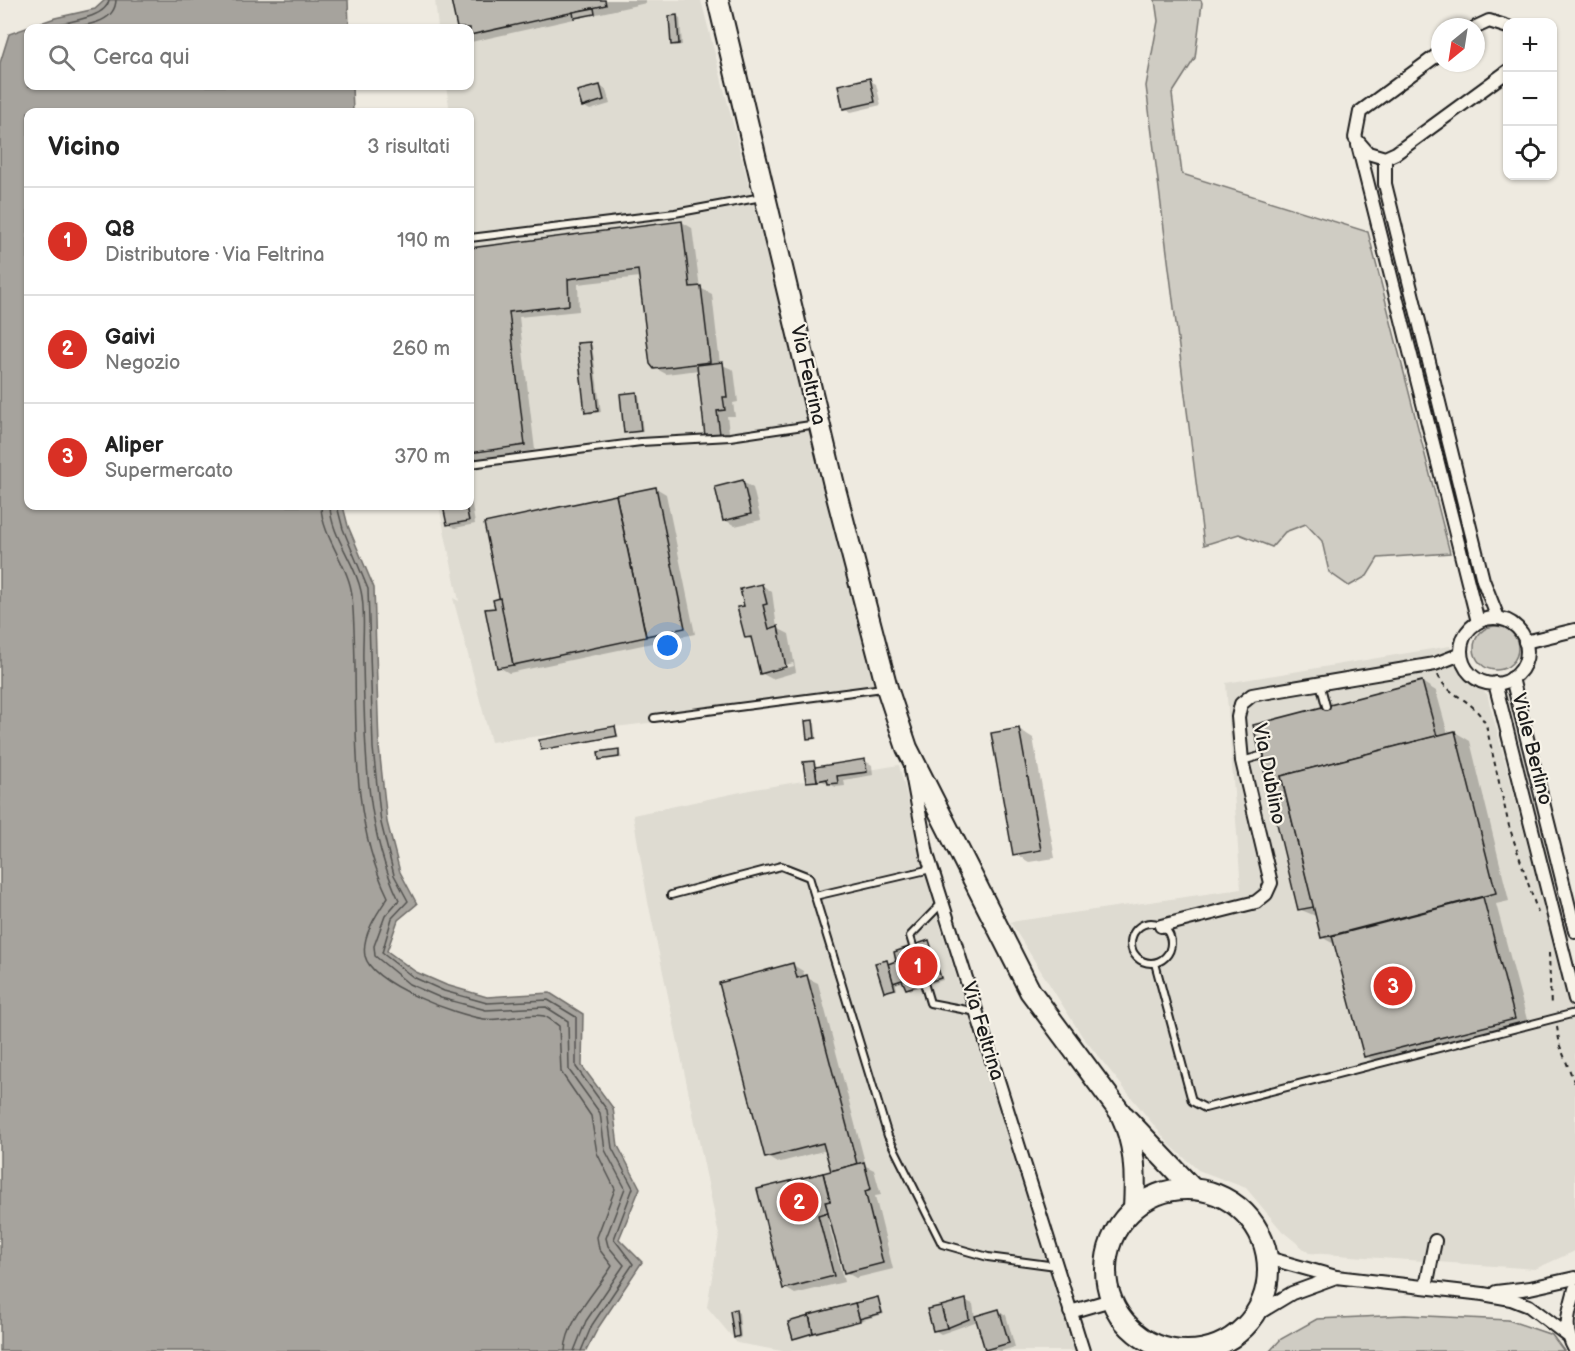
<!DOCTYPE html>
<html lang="it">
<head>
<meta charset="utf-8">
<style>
  body { margin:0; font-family:"Balsamiq Sans",sans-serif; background:#f6f6f6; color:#222 }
  .controls { position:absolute; right:18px; top:18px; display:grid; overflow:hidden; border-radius:12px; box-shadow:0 2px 4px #0004 }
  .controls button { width:54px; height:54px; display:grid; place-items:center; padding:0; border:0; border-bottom:2px solid #e0e0e0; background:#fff; color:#222; font:30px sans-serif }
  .compass { position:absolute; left:1431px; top:18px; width:54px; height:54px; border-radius:50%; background:#fff; box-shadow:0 2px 4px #0004; rotate:210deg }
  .you { position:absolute; left:668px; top:646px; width:21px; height:21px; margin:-15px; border:4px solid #fff; border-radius:50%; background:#1a73e8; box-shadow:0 0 0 9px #1a73e833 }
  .badge { display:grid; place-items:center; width:39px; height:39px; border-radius:50%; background:#d93025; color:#fff; font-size:20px; font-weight:700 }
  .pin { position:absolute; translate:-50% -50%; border:3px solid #fff; box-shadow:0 2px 6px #0006 }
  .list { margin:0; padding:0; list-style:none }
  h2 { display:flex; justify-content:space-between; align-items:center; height:78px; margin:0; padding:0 24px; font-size:26px }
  h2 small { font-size:20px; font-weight:400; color:#767676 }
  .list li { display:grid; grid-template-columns:39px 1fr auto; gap:18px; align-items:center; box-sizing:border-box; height:108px; padding:0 24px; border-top:2px solid #e0e0e0 }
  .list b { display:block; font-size:22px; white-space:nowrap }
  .list p { margin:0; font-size:20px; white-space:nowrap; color:#767676 }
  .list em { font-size:20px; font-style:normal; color:#767676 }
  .icon { flex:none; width:33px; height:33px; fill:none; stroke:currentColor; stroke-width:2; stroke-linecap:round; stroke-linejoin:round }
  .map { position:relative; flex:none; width:1575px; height:1351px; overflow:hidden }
  .search { position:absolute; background:#fff; box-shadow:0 2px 4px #0004; left:24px; top:24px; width:450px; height:66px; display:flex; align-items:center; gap:15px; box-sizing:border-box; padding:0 21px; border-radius:12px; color:#767676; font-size:22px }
  .panel { position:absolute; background:#fff; box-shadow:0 2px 4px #0004; left:24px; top:108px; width:450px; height:402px; border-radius:12px }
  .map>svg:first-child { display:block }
  .built { fill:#dedbd1 }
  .green { fill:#cfccc3; stroke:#767470; stroke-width:1.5 }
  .water { fill:#a6a39d; stroke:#6f6d69; stroke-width:1.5 }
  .shadow { fill:#0003; fill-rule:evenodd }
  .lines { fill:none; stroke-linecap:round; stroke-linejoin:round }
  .shore { stroke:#535250; stroke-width:1.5 }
  .building { fill:#bab7af; stroke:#1c1c1c; stroke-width:1.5 }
  .lane-casing { stroke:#1c1c1c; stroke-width:10 }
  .street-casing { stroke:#1c1c1c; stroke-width:16 }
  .primary-casing { stroke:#1c1c1c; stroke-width:24 }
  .path { stroke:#1c1c1c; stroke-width:2; stroke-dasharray:4.5 4.5; stroke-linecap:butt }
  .lane { stroke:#f7f3e8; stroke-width:6 }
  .street { stroke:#f7f3e8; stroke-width:12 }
  .primary { stroke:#f7f3e8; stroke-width:20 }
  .labels { text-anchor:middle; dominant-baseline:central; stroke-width:4.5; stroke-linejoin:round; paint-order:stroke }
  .street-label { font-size:20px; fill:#1c1c1c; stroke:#f7f3e8 }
</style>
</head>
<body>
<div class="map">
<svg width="1575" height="1351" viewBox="0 0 1575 1351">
  <rect width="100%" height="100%" fill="#eeeae0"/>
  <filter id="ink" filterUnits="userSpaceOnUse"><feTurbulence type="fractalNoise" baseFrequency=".0167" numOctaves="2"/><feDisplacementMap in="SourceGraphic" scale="12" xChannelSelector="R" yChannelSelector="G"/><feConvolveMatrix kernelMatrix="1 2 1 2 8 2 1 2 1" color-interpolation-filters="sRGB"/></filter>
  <g filter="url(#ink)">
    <g class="built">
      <polygon points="435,0 701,0 881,695 491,742 453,598 459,601 439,506 470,506 470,112 450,112 446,86 470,86 470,28 438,28"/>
      <polygon points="1450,646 1460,675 1487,694 1575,1020 1575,1251 1535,1269 1309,1253 1282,1231 1246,1188 1198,1170 1169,1144 1082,1036 1010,922 1241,889 1226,683"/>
      <polygon points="899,765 939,922 1075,1351 782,1351 737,1343 707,1307 719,1235 648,902 633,815 755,789"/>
    </g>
    <g class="green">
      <polygon points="1155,0 1201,0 1202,3 1195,58 1172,94 1182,174 1368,232 1450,553 1378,558 1367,576 1349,586 1329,572 1322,541 1306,524 1285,532 1272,547 1239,534 1204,545 1146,86 1158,21"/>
      <circle cx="1496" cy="648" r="22"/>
      <polygon points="1405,1315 1508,1320 1552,1335 1564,1351 1270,1351 1281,1339 1317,1319"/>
    </g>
    <polygon class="water" points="105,0 348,0 349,28 28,28 28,86 352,86 353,112 28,112 28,506 343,506 348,526 374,588 379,747 387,822 400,872 417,904 398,920 387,951 416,972 446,985 487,997 550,993 583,1014 582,1066 613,1108 618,1146 640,1188 619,1239 642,1262 598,1328 586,1351 0,1351 0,63 9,34 55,18 95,9"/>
    <g class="shadow">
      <polygon points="452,0 645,0 646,3 471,42 470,28 459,28"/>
      <polygon points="677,16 680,18 682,45 675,46 673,44"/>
      <polygon points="869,80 876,84 881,105 851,112 844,108"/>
      <polygon points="600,86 606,90 610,104 590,110 583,106"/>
      <polygon points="682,222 692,228 700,288 712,294 720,364 734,370 738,402 733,403 735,416 727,416 730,440 717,441 706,435 699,370 666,374 655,368 640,277 578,284 579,311 519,317 535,450 476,459 470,455 470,250"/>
      <polygon points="590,343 592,345 601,412 590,414 587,412"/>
      <polygon points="636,394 639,395 643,432 629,433 626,432"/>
      <polygon points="743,482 753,488 761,520 735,526 725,520"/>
      <polygon points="656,488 666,494 695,634 509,673 499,667 501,600 486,524"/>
      <polygon points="470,492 475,524 455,528 448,524 444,506 470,506"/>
      <path d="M762,585L772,592L777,628L789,634L796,672L772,679L761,673L753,641L746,637V607ZM793,663L794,666L768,673V670Z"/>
      <polygon points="1422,682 1436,691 1448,734 1455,732 1470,741 1509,901 1496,904 1529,1027 1380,1065 1366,1056 1336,945 1323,938 1318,917 1299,909"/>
      <polygon points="812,722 815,723 817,739 811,740 808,738"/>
      <polygon points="614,727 619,737 542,749"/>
      <polygon points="1019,729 1033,738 1055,858 1029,862 1015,854"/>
      <polygon points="619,751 622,758 601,759"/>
      <polygon points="865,761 872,765 873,775 844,780 845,786 836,787 820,780 807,781 814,762 818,768"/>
      <polygon points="929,942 943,980 910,990 904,981 896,984 897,990 885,991 887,961 890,965"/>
      <polygon points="793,965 803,971 805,977 818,983 866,1166 874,1170 881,1195 875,1196 893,1269 856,1278 845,1272 831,1220 828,1221 844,1282 795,1294 785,1288 833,1172 827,1150 777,1163 767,1157"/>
      <polygon points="878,1298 884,1314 797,1339 794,1338 790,1323"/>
      <polygon points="966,1301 973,1304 975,1318 999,1311 1006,1315 1015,1347 1001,1351 986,1349 978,1321 941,1334 934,1330"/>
      <polygon points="736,1311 739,1313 741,1337 738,1339 736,1337"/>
    </g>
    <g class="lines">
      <g class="shore">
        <path d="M43,28C60,22 106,20 109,0"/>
        <path d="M69,28C87,25 115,23 116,0"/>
        <path d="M321,506C322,538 350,567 352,596C361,695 343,805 388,897C378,912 361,936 365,956C372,985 457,1015 484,1019C503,1022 525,1012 544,1016C549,1018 555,1023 559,1026L561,1072L591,1116L597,1153L615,1189L597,1237L599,1249L612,1266C597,1290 566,1321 565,1351"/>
        <path d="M330,506C331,537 355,561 361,591C366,613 362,640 363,663C365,743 364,827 399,900L385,916L374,946L375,956L409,984L441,998L486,1010L546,1007L568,1021L569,1070L600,1113L605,1150L625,1188L606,1238L608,1246L624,1265L586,1321L574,1351"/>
        <polyline points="337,506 343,529 368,589 373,748 381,823 394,875 408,901 392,918 382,953 413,977 444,991 487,1003 548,1000 576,1017 576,1067 607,1110 612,1148 633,1188 614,1239 633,1264 592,1325 581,1351"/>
      </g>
    </g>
    <g class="building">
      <polygon points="451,0 605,0 606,5 470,35 470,28 457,28"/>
      <polygon points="594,8 595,14 574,18 573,12"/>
      <polygon points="677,15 679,44 671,45 669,16"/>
      <polygon points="870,78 875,102 843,109 838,85"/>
      <polygon points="600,85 604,100 582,107 577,91"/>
      <polygon points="682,221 690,287 701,286 710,362 654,369 650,364 638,270 568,279 569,305 509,312 525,445 470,453 470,248"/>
      <polygon points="590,342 598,411 585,413 577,343"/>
      <polygon points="723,362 727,397 723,397 725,410 717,411 720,434 705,436 697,365"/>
      <polygon points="637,392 641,431 624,433 620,394"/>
      <polygon points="743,480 751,514 723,521 715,487"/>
      <polygon points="656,487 685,628 646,636 616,495"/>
      <polygon points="616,495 646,637 513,665 484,523"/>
      <polygon points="443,506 466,506 469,521 447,525"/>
      <polygon points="762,584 767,604 763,605 769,629 778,626 786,667 760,674 751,637 745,638 737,607 744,606 740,589"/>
      <polygon points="500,598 513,665 497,668 485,609 495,608 493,600"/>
      <polygon points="1422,681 1437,736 1281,776 1314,907 1298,910 1253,725"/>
      <polygon points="813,720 815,738 807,739 805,721"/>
      <polygon points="615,726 617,736 541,750 539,740"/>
      <polygon points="1019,728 1041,850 1013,855 991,733"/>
      <polygon points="1455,731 1496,893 1321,938 1281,776"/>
      <polygon points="619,749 619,757 599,760 598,752"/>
      <polygon points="865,759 867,772 837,776 838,783 828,784 827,779 817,781 815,767"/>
      <polygon points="814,761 817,781 806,782 803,762"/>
      <polygon points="1483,897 1515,1019 1364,1057 1332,936"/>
      <polygon points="929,940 941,978 906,989 902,980 893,983 888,964 896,961 894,952"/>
      <polygon points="887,960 895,989 884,992 875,963"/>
      <polygon points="793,963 797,978 807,975 857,1164 831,1171 823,1143 765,1158 719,983"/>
      <polygon points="864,1162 871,1189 865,1191 883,1263 844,1273 825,1202 830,1201 823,1173"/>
      <polygon points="823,1173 830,1201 825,1202 828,1212 818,1215 834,1276 783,1289 757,1189"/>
      <polygon points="878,1297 882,1313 859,1319 855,1303"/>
      <polygon points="966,1299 969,1319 947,1328 941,1306"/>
      <polygon points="855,1303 860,1321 813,1333 809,1315"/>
      <polygon points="941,1306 947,1328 933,1331 927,1309"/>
      <polygon points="736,1309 739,1336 734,1338 730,1311"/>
      <polygon points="999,1309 1009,1343 985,1350 975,1316"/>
      <polygon points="809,1316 813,1333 793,1339 788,1322"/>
    </g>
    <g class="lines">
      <defs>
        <g id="lane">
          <polyline points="470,238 675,213 762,197"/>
          <polyline points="470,464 641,442 730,437 817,424"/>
          <polyline points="1320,683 1326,706"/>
          <polyline points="654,718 883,688"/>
          <polyline points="1242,761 1260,756"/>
          <polyline points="671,895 781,866 809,877 888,1136 942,1244 988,1257 1056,1266"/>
          <polyline points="815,896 931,869"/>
          <polyline points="942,903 910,936 930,1003 977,1012"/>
          <circle cx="1151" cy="943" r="20"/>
          <polyline points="1155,963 1192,1101 1205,1108 1575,1013"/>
        </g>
        <g id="street">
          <polyline points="1476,27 1489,21 1508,27"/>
          <polyline points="1440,53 1360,112 1355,138 1368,153 1385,158 1396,153 1508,71"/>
          <polyline points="1358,145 1478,622"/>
          <polyline points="1385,158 1385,184 1483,580 1498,618"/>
          <circle cx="1494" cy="651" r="33"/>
          <polyline points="1525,642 1575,630"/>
          <polyline points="1512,678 1575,931"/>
          <polyline points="1495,683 1575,999"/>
          <polyline points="911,769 927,854 1083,1351"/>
          <polyline points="1161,926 1256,902 1266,894 1271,883 1242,761 1238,717 1241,704 1252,695 1263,693 1435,664 1461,654"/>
          <polyline points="1268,1258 1336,1277 1483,1294 1511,1299 1529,1306 1567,1335"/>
          <polyline points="1426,1287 1435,1241"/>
          <path d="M1575,1289C1569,1314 1562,1326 1575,1350"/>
          <polyline points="1496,1292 1530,1288 1575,1278"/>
          <polyline points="1070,1312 1111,1300"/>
          <polyline points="1257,1314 1292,1293 1336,1277"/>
        </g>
        <g id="primary">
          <path d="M718,0L834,485L887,688L907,748L1030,991L1120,1112C1135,1143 1136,1174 1134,1208"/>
          <polyline points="1124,1116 1192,1188"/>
          <circle cx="1187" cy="1270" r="81"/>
        </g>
      </defs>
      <use href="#lane" class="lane-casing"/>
      <use href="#street" class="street-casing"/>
      <use href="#primary" class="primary-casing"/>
      <g class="path">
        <path d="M1438,675C1448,698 1472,696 1486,725L1509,826L1539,916"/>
        <polyline points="1549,953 1551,1007"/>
        <polyline points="1557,1027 1560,1046 1575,1084"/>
      </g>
      <use href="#lane" class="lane"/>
      <use href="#street" class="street"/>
      <use href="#primary" class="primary"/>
    </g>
  </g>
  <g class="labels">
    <g class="street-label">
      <text transform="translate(808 375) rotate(77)">Via Feltrina</text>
      <text transform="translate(1532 749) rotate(76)">Viale Berlino</text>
      <text transform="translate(1269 774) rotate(79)">Via Dublino</text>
      <text transform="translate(983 1031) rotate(73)">Via Feltrina</text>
    </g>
  </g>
</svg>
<div class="controls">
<button>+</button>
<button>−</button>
<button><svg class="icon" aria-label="locate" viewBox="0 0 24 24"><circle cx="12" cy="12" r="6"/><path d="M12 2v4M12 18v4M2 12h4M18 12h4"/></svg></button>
</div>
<svg class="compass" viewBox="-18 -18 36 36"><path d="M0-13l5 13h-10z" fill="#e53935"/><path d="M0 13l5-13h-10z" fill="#767676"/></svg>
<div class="you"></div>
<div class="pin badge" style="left:918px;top:966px">1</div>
<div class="pin badge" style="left:799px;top:1202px">2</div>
<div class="pin badge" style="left:1393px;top:986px">3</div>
<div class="search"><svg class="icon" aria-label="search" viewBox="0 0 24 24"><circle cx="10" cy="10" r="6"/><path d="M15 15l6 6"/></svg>Cerca qui</div>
<section class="panel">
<h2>Vicino<small>3 risultati</small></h2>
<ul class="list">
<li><span class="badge">1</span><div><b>Q8</b><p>Distributore · Via Feltrina</p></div><em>190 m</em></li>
<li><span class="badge">2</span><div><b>Gaivi</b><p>Negozio</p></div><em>260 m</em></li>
<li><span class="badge">3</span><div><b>Aliper</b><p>Supermercato</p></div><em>370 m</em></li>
</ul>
</section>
</div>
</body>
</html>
